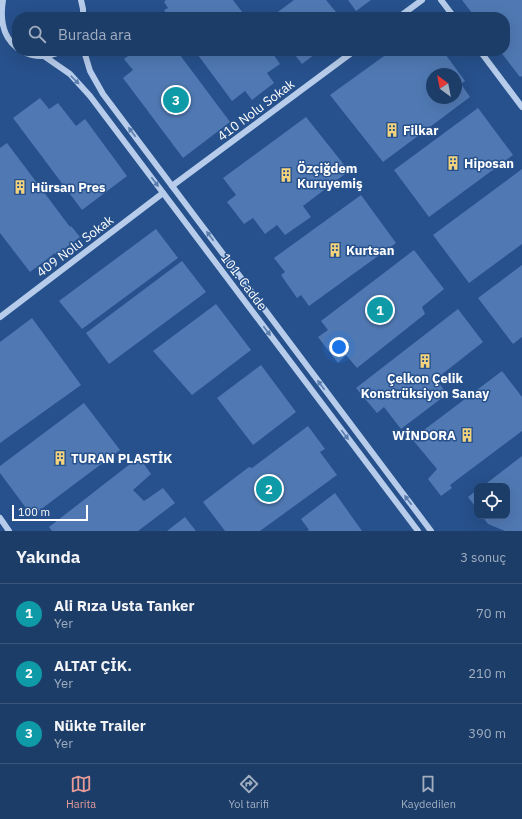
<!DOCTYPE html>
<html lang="tr">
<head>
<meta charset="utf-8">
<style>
  body { margin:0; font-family:"IBM Plex Sans",sans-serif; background:#2a4871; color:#f1f3f6 }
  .controls { position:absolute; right:12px; bottom:12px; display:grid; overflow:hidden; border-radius:8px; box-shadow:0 4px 16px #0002 }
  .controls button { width:36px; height:36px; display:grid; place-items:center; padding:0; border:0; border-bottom:1px solid #3b567d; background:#1d3d69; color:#f1f3f6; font:20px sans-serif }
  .compass { position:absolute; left:426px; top:68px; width:36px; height:36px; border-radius:50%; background:#1d3d69; box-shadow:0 4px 16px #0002; rotate:328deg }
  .scale { position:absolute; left:12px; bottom:10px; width:76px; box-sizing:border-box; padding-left:4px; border:2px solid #fff; border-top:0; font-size:11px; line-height:14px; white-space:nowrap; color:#fff; -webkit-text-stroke:3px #27518c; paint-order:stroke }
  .you { position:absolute; left:339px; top:347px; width:14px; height:14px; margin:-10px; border:3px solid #fff; border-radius:50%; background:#1a73e8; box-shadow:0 0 0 6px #1a73e833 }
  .badge { display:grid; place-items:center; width:26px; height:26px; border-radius:50%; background:#e69b98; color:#fff; font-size:13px; font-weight:700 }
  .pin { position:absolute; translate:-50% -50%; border:2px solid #fff; box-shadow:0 1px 4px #0006 }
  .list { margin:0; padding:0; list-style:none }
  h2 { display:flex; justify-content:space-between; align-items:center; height:52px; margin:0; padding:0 16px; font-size:17px }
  h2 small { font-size:13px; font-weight:400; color:#a0aec0 }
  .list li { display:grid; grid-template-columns:26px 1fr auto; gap:12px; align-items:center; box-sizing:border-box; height:60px; padding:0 16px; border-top:1px solid #3b567d }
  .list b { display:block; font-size:15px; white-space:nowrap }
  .list p { margin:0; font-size:13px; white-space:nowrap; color:#a0aec0 }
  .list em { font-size:13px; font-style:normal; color:#a0aec0 }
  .icon { flex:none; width:22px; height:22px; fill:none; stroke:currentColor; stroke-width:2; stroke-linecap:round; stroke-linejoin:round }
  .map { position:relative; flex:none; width:522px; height:531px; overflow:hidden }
  .search { position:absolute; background:#1d3d69; box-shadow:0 4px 16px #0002; left:12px; right:12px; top:12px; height:44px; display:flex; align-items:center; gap:10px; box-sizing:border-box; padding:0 14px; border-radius:16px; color:#a0aec0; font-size:15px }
  .sheet { height:232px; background:#1d3d69 }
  nav { display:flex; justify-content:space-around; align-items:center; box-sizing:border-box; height:56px; border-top:1px solid #3b567d; background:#1d3d69; font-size:11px; color:#a0aec0 }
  nav a { display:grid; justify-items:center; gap:2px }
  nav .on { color:#e69b98 }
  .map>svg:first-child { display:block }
  .building { fill:#5079b3; fill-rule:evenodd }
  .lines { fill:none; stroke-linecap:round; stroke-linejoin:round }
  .minor { stroke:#b6ccea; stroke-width:6 }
  .oneway { fill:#597cad }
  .labels { text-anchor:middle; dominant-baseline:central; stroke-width:3; stroke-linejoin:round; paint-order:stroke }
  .street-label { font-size:13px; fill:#fff; stroke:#27518c }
  .poi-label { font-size:13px; font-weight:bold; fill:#fff; stroke:#27518c; text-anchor:start }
</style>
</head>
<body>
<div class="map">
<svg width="522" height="531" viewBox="0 0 522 531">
  <rect width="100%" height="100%" fill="#27518c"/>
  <g class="building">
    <polygon points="166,0 233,0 246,17 169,17 164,10 168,8 164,2"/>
    <polygon points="294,0 326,0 340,17 271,17"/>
    <polygon points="348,0 371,0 356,11"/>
    <polygon points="462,0 522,0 522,76 520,77 500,51 505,51 505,17 475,17"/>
    <polygon points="135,51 177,51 230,122 183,158 123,78 133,70 124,59"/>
    <polygon points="195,51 271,51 280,64 267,73 274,83 261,93 252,100 245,91 232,101"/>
    <polygon points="292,51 319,51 302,64"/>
    <path d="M391,51H443L465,81L461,84L470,97L383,162L330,95ZM432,74H456V98H432Z"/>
    <polygon points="40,98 49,109 58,103 76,126 85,119 127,176 82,210 13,118"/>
    <polygon points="478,108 513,155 429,217 394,170"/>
    <polygon points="306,117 349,171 303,206 311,217 285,235 277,225 265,234 253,218 244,224 227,202 236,195 223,178"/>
    <polygon points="7,143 70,227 71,226 80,237 56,255 55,253 30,272 0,233 0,148"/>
    <polygon points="522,169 522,244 469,283 433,235"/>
    <polygon points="361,195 396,243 309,306 301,295 297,298 281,275 285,272 274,258"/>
    <polygon points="156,229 178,258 82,329 59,301"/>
    <polygon points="414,250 444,289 422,307 425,314 357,368 346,355 338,363 318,337 328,330 321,321"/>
    <polygon points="182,261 206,292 109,364 86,333"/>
    <polygon points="522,265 522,337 513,344 478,298"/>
    <polygon points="216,304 251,350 192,395 153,351"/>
    <polygon points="458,309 483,342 436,379 447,394 401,429 384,407 377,413 356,388"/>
    <polygon points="32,318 81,385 0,443 0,342"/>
    <polygon points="261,365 296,412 253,445 217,398"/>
    <polygon points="502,371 522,397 522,431 450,485 452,488 441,496 428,479 437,469 412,439"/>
    <polygon points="84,403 120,450 32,516 0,473 0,466"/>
    <polygon points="308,426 325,449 320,452 337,475 260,531 225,531 203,502 249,467 252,468"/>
    <polygon points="522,456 522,531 505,531 488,524 482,516 507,516 507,486 483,486"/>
    <polygon points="139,457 151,474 133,490 144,501 163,488 175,503 138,531 52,531 49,527"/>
    <polygon points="477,490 477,509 468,497"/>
    <polygon points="335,493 362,531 307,531 309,530 301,519"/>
    <polygon points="185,517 196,531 167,531"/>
  </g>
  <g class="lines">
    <g class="minor">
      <path d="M3,0C0,18 2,36 17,48"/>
      <polyline points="81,0 83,9 83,17"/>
      <polyline points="441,0 454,17"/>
      <polyline points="399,17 422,0"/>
      <path d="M22,51C35,58 49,57 62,51"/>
      <polyline points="84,51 90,71 103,94 431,531"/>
      <polyline points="480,51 522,107"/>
      <polyline points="44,56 70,74 90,96 418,531"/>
      <polyline points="172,186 354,51"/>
      <polyline points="0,317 163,193"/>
      <polyline points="0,518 9,531"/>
    </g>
  </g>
  <defs><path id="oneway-solid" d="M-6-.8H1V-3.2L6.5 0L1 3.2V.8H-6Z"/></defs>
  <g class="oneway">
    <use href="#oneway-solid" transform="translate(75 80) rotate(45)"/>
    <use href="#oneway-solid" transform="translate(132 132) rotate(-127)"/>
    <use href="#oneway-solid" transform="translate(155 182) rotate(53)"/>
    <use href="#oneway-solid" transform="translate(210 236) rotate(-127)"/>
    <use href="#oneway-solid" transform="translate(267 331) rotate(53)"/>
    <use href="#oneway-solid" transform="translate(321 385) rotate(-127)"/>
    <use href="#oneway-solid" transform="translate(345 435) rotate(53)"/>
    <use href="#oneway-solid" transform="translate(408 500) rotate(-127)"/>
  </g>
  <defs>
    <symbol id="building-bare" viewBox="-9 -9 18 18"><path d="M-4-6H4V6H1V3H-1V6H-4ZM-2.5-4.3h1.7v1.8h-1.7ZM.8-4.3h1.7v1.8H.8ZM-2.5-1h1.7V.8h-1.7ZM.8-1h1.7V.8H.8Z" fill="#f3d37c" stroke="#27518c" stroke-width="2.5" paint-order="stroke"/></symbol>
  </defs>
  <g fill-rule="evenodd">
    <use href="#building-bare" x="382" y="120" width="20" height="20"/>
    <use href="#building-bare" x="443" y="153" width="20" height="20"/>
    <use href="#building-bare" x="276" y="165" width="20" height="20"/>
    <use href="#building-bare" x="10" y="177" width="20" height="20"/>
    <use href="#building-bare" x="325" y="240" width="20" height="20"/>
    <use href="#building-bare" x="415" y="351" width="20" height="20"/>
    <use href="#building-bare" x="457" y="425" width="20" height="20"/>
    <use href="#building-bare" x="50" y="448" width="20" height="20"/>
  </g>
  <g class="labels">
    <g class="street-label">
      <text transform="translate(256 110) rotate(-37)">410 Nolu Sokak</text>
      <text transform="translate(75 246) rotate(-37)">409 Nolu Sokak</text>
      <text transform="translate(244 282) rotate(53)">101. Cadde</text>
    </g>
    <g class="poi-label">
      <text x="403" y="130">Filkar</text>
      <text x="464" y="163">Hiposan</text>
      <text x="297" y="168">Özçiğdem<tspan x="297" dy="15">Kuruyemiş</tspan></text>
      <text x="31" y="187">Hürsan Pres</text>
      <text x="346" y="250">Kurtsan</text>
      <text x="425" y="378" text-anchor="middle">Çelkon Çelik<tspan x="425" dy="15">Konstrüksiyon Sanay</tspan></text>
      <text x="456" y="435" text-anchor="end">WİNDORA</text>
      <text x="71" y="458">TURAN PLASTİK</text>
    </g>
  </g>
</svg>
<div class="controls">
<button><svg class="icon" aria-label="locate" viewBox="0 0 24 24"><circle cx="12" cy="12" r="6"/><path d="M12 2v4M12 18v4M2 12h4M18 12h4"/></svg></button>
</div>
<svg class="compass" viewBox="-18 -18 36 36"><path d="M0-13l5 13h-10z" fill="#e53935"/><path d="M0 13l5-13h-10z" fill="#a0aec0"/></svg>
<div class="scale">100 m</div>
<div class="you"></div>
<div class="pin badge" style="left:380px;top:310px;background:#0f9aa8">1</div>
<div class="pin badge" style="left:269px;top:489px;background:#0f9aa8">2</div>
<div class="pin badge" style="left:176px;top:100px;background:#0f9aa8">3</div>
<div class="search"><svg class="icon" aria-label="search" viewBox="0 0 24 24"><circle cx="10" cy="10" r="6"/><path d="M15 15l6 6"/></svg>Burada ara</div>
</div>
<section class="sheet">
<h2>Yakında<small>3 sonuç</small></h2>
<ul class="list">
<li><span class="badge" style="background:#0f9aa8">1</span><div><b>Ali Rıza Usta Tanker</b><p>Yer</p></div><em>70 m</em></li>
<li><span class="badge" style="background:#0f9aa8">2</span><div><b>ALTAT ÇİK.</b><p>Yer</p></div><em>210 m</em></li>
<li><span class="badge" style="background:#0f9aa8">3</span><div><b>Nükte Trailer</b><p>Yer</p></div><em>390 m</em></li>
</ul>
</section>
<nav>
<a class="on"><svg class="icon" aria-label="map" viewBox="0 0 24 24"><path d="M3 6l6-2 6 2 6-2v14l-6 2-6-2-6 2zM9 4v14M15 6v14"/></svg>Harita</a>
<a><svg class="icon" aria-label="directions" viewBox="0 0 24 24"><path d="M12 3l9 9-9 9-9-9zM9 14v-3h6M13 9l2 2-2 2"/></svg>Yol tarifi</a>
<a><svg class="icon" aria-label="saved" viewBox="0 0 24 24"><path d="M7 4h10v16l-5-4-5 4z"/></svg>Kaydedilen</a>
</nav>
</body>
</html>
